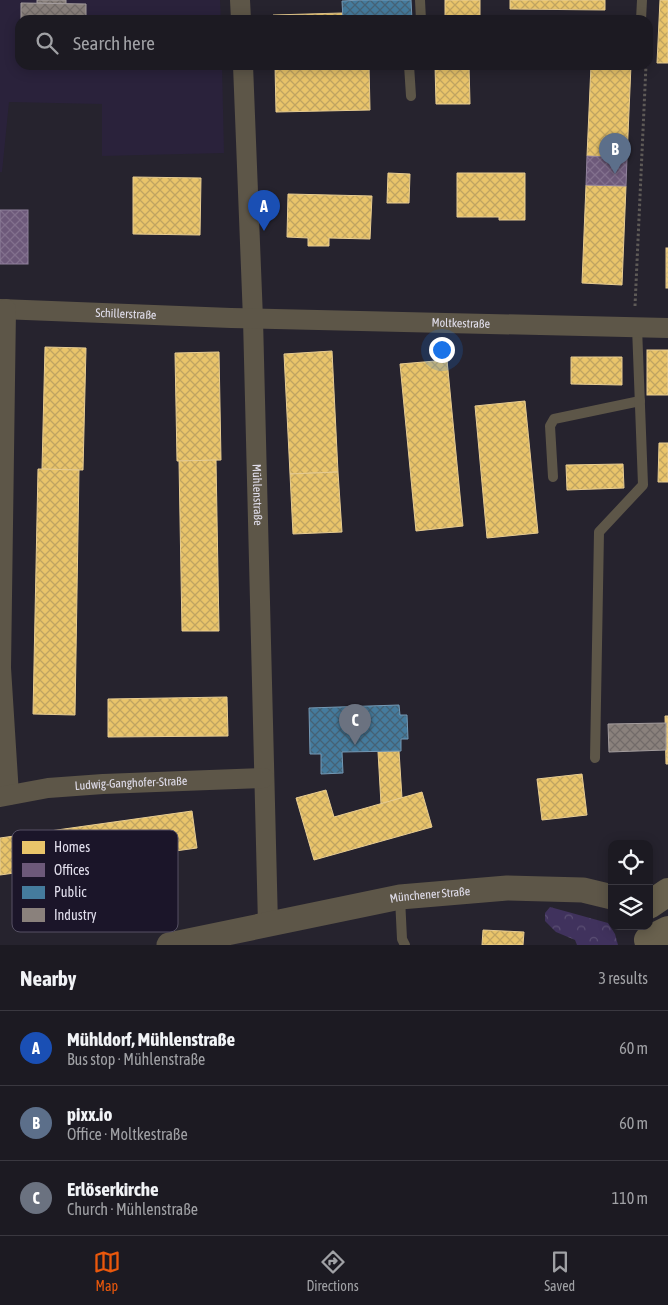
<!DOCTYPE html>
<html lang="en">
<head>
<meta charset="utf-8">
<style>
  body { margin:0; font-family:"Asap Condensed",sans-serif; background:#25232a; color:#f1f3f6 }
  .controls { position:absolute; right:15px; bottom:15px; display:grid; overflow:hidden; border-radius:10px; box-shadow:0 2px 12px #0003 }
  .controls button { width:45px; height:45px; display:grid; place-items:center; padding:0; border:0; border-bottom:1px solid #3a3840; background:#1c1a22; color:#f1f3f6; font:25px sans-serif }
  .you { position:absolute; left:441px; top:349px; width:18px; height:18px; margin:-12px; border:4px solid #fff; border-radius:50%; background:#1a73e8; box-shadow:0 0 0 8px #1a73e833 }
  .badge { display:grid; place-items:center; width:32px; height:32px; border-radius:50%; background:#ea580c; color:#fff; font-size:16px; font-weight:700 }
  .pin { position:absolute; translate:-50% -41px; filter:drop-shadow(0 1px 2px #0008) }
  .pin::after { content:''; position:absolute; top:26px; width:18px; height:15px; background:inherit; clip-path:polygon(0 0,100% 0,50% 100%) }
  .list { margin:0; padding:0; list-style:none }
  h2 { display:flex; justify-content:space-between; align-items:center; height:65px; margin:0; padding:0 20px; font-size:21px }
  h2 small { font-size:16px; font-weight:400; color:#a0a1a5 }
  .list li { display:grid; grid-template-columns:32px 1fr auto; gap:15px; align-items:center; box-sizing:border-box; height:75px; padding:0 20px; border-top:1px solid #3a3840 }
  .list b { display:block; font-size:19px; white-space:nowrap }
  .list p { margin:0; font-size:16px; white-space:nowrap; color:#a0a1a5 }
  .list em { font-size:16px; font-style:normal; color:#a0a1a5 }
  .icon { flex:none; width:28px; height:28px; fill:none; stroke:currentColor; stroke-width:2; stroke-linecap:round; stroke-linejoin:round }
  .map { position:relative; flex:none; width:668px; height:945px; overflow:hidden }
  .search { position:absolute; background:#1c1a22; box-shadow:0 2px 12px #0003; left:15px; right:15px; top:15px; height:55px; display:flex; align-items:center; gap:12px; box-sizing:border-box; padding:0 18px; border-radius:15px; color:#a0a1a5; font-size:19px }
  .sheet { height:290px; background:#1c1a22 }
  nav { display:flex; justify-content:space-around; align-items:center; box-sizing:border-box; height:70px; border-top:1px solid #3a3840; background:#1c1a22; font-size:14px; color:#a0a1a5 }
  nav a { display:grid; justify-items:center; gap:2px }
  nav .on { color:#ea580c }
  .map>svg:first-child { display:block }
  .built { fill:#2a223b }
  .forest { fill:url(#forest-crowns) }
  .homes { fill:url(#homes-cross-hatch); stroke:#e7cc91 }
  .offices { fill:url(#offices-cross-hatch); stroke:#90819c }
  .public { fill:url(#public-cross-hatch); stroke:#7499b5 }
  .industry { fill:url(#industry-cross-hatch); stroke:#a49d9e }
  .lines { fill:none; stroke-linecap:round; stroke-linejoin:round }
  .path { stroke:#5e5a57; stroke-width:3; stroke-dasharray:2.5 2.5; stroke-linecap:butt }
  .service { stroke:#5d5648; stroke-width:10 }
  .minor { stroke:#5d5648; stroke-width:20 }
  .tertiary { stroke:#5d5648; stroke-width:25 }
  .secondary { stroke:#69614e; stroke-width:28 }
  .labels { text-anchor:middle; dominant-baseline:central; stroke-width:5; stroke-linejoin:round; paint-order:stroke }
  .street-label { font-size:12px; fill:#e1deec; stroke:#1b1529 }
  .key { fill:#1b1529; stroke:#565164; stroke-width:1 }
  .key-label { font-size:14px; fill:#e1deec }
</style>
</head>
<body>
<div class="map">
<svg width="668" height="945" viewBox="0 0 668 945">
  <defs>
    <pattern id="forest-crowns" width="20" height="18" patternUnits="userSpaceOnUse" patternTransform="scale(1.25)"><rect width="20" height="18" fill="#40325d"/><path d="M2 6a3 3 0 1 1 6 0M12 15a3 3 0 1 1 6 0" fill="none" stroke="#5b4f74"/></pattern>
    <pattern id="homes-cross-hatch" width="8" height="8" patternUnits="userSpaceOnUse" patternTransform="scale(1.25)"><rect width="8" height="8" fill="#e9c46a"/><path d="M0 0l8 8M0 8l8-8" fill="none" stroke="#c0a461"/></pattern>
    <pattern id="offices-cross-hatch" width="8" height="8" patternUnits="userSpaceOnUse" patternTransform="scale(1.25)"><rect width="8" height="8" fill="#6d597a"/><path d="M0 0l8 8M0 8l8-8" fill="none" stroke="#82708d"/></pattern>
    <pattern id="public-cross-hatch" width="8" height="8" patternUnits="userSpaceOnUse" patternTransform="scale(1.25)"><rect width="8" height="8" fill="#457b9d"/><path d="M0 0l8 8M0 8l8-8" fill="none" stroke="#456276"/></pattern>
    <pattern id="industry-cross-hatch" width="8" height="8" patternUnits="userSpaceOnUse" patternTransform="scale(1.25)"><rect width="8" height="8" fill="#8a817c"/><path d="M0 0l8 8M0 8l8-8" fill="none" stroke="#726b69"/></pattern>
  </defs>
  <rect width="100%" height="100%" fill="#26232e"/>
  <polygon class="built" points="0,0 220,0 221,20 20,20 20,65 222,65 224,153 102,156 102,104 9,102 2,172 0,172"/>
  <polygon class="forest" points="550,907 608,923 615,934 618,945 577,945 575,940 556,932 545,921 545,913"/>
  <g class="homes">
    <rect x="445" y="0" width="35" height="20"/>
    <polygon points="510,0 605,0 605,10 510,9"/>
    <polygon points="660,0 668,0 668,63 657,63"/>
    <polygon points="342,13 343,20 274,20 273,15"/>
    <polygon points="275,65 369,65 370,110 276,112"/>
    <polygon points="435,65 469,65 470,104 436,104"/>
    <polygon points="591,65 631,65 627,158 587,156"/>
    <polygon points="388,173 410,174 409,203 387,203"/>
    <polygon points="457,173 525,173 525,220 499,220 499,217 457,217"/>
    <polygon points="133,177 201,178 200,235 133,234"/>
    <polygon points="586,185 626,186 622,285 582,283"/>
    <polygon points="288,194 372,196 370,239 329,238 329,246 308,246 308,238 287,237"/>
    <rect x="666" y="248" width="2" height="40"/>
    <polygon points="45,347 86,348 83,470 42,469"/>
    <rect x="647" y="350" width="21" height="45"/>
    <polygon points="332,351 338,472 290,474 284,354"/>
    <polygon points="219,352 221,460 177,461 175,353"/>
    <polygon points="571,357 622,357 622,385 571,384"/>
    <polygon points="447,360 463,526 416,531 400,364"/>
    <polygon points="525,401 538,533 487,538 475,406"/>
    <polygon points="659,443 668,443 668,482 658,482"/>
    <polygon points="216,460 219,631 182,631 179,461"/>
    <polygon points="623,464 624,488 567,490 566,465"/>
    <polygon points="38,469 79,470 75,715 33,714"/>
    <polygon points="338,472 342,532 293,534 290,474"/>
    <polygon points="227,697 228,736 108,737 108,699"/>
    <polygon points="665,716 668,716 668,764 666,764"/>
    <polygon points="399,751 402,798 381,804 378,752"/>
    <polygon points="582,774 587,815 542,820 537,779"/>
    <polygon points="326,790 334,817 422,792 432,827 314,860 296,798"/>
    <polygon points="192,811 197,848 0,875 0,838"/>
    <polygon points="483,930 524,932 523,945 482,945"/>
  </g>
  <g class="offices">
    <polygon points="587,156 627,158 626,186 586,185"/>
    <rect x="0" y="210" width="28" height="54"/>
  </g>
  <g class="public">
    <polygon points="362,0 411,0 412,20 343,20 342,1"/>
    <polygon points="399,705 400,715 407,715 408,739 401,739 401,751 342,752 343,773 321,774 321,754 310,754 309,708"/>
  </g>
  <g class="industry">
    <polygon points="37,0 66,0 66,4 37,3"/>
    <polygon points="21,3 86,4 86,20 21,20"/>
    <polygon points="666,723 666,750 609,752 608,724"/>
  </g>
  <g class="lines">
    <polyline class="path" points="635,306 646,65"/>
    <g class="service">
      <polyline points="420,0 421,20"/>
      <polyline points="641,20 642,0"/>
      <polyline points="409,65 411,96"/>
      <polyline points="553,477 550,426 554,419 640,401"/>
      <polyline points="595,758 599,532 643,485 637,327"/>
      <polyline points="400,898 402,939 405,945"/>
    </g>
    <g class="minor">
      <polyline points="240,0 241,20"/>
      <path id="s1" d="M243,65L253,319L268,925"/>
      <path id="s2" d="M0,309L231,318L668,328"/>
      <polyline points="6,309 1,668 9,795"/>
      <path id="s3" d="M0,797L48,788L103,784L264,778"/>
    </g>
    <path class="tertiary" id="s4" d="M169,945L400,897L507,888L583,890L612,897"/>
    <g class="secondary">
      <polyline points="649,905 668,892"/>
      <polyline points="648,940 668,930"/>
    </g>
  </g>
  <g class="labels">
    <g class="street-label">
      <text stroke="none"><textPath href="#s2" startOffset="126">Schillerstraße</textPath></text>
      <text stroke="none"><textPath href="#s2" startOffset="461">Moltkestraße</textPath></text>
      <text stroke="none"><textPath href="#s1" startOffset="430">Mühlenstraße</textPath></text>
      <text stroke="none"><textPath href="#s3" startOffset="132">Ludwig-Ganghofer-Straße</textPath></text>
      <text stroke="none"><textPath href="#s4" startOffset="266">Münchener Straße</textPath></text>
    </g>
  </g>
  <rect x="12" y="830" width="166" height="102" rx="8" class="key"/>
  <rect x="22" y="841" width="23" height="13" fill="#e9c46a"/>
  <rect x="22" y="863" width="23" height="14" fill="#6d597a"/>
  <rect x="22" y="886" width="23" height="13" fill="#457b9d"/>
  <rect x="22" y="908" width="23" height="14" fill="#8a817c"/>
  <g class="key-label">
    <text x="54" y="852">Homes</text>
    <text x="54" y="875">Offices</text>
    <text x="54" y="897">Public</text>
    <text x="54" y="920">Industry</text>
  </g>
</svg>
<div class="controls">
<button><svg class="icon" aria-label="locate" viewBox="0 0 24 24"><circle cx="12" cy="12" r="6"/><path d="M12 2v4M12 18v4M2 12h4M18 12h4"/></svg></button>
<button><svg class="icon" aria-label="layers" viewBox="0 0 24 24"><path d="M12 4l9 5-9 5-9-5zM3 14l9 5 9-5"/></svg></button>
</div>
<div class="you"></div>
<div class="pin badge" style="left:264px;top:231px;background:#1a4fb4">A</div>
<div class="pin badge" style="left:615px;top:174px;background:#5c6f8a">B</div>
<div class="pin badge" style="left:355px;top:745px;background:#6b7280">C</div>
<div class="search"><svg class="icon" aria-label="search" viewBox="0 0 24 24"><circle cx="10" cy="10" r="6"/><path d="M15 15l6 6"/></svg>Search here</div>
</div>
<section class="sheet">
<h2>Nearby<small>3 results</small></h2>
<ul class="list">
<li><span class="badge" style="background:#1a4fb4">A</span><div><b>Mühldorf, Mühlenstraße</b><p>Bus stop · Mühlenstraße</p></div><em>60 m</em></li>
<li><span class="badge" style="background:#5c6f8a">B</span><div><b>pixx.io</b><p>Office · Moltkestraße</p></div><em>60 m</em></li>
<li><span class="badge" style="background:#6b7280">C</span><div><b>Erlöserkirche</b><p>Church · Mühlenstraße</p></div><em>110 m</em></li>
</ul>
</section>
<nav>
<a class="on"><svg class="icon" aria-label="map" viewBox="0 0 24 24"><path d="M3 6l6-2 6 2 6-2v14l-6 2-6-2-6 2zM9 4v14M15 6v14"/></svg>Map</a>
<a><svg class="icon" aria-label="directions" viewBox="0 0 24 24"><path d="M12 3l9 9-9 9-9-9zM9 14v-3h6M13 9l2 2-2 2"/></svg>Directions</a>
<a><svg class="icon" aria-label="saved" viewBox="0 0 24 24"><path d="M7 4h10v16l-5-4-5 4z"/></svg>Saved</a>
</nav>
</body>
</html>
